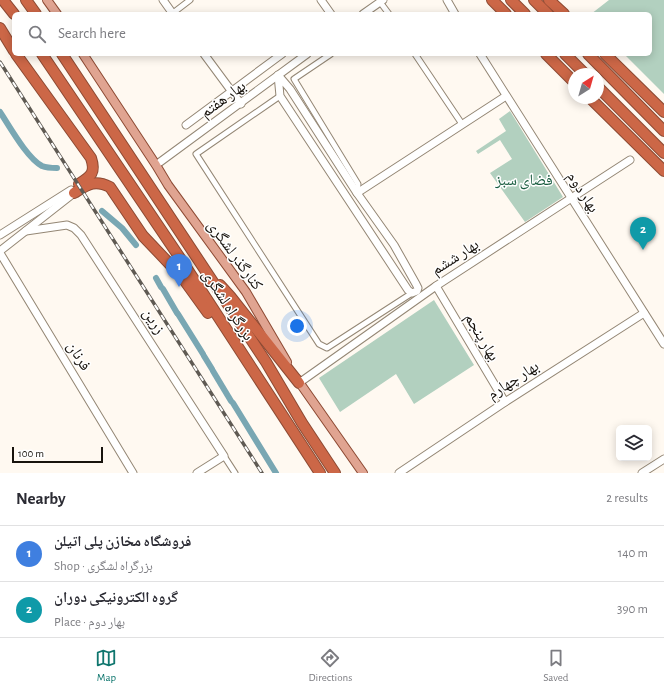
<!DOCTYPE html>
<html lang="en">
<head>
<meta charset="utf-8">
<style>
  body { margin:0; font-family:"Alegreya Sans","Noto Naskh Arabic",sans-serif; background:#f7f7f7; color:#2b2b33 }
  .controls { position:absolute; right:12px; bottom:12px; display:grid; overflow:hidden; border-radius:6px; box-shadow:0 2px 10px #0003 }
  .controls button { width:36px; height:36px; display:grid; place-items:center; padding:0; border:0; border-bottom:1px solid #e1e1e2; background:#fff; color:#2b2b33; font:20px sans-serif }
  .compass { position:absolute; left:568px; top:68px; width:36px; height:36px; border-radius:50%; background:#fff; box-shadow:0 2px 10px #0003; rotate:37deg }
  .scale { position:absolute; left:12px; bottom:10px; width:91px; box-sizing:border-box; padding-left:4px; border:2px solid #18130d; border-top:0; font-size:11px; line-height:14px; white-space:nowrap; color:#18130d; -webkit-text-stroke:3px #fff; paint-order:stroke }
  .you { position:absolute; left:297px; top:326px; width:14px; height:14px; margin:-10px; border:3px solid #fff; border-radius:50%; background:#1a73e8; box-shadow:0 0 0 6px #1a73e833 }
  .badge { display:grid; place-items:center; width:26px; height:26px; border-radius:50%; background:#0f766e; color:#fff; font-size:13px; font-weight:700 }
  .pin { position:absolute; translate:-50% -33px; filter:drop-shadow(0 1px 2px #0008) }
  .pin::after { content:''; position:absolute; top:21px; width:14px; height:12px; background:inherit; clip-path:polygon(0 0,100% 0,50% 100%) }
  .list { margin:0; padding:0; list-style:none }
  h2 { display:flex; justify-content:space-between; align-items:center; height:52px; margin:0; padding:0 16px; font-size:17px }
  h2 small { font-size:13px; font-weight:400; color:#7c7c81 }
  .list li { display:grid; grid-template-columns:26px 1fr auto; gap:12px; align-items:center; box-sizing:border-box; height:56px; padding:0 16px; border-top:1px solid #e1e1e2 }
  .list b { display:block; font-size:15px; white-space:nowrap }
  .list p { margin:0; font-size:13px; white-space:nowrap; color:#7c7c81 }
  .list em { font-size:13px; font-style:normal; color:#7c7c81 }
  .icon { flex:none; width:22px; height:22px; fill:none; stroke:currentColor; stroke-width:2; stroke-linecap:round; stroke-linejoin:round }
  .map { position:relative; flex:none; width:664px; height:473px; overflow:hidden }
  .search { position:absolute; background:#fff; box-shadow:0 2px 10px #0003; left:12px; right:12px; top:12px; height:44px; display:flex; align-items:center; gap:10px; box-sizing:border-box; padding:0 14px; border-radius:6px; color:#7c7c81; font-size:15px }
  .sheet { height:164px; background:#fff }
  nav { display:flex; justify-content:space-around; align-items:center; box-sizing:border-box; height:56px; border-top:1px solid #e1e1e2; background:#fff; font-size:11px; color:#7c7c81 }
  nav a { display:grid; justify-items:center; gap:2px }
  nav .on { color:#0f766e }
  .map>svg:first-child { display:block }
  .green { fill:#b2d0bf }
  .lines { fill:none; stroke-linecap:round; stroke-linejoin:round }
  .canal { stroke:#79a7b3; stroke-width:6 }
  .street-casing { stroke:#948775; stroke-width:7 }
  .secondary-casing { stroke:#948775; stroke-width:9 }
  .primary-casing { stroke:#8d4a33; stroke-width:10 }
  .highway-casing { stroke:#8d4a33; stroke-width:12 }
  .street { stroke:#fff; stroke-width:5 }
  .secondary { stroke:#fff; stroke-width:7 }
  .primary { stroke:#e0a491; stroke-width:8 }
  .highway { stroke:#cc6747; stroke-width:10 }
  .rail-casing { stroke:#5f5a53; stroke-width:3.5 }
  .rail { stroke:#fff; stroke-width:2; stroke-dasharray:6; stroke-linecap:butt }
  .labels { text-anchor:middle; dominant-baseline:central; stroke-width:3; stroke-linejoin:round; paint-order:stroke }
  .street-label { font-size:16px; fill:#18130d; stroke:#fff }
  .park-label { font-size:16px; fill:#175b3e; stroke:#fff }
</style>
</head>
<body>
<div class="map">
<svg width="664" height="473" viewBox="0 0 664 473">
  <rect width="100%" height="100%" fill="#fff9f1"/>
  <g class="green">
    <polygon points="609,0 664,0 664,94 624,54 650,54 650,14 591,14"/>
    <polygon points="510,111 563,197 525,222 490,173 512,159 500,140 478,154 476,151 506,131 499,119"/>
    <polygon points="434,300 474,365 414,404 396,374 340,412 319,378"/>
  </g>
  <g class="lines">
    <g class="canal">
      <path d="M0,112C10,127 27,158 42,166C47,168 52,168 57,168"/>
      <polyline points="102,211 122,228 136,245"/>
      <polyline points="156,278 161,287"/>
      <polyline points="163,289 177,313"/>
      <polyline points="178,314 203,354"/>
      <polyline points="204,356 212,369"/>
      <polyline points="213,371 231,401"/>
      <polyline points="233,403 276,473"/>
    </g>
    <defs>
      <g id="street">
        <polyline points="380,2 389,14"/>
        <polyline points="173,13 190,0"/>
        <polyline points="331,54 294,79 358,184 357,193"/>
        <polyline points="415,54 462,124"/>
        <polyline points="280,96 196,154 319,344 327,348 412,293"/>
        <polyline points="224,456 235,473"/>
      </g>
      <g id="secondary">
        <polyline points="163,0 173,14"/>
        <polyline points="321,0 331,14"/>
        <polyline points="447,0 455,14"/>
        <polyline points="363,14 383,0"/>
        <polyline points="204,54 241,104"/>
        <polyline points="480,54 664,344"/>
        <polygon points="278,75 290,89 357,193 394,245 416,284 418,288 417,291 412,293 408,290 280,96"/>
        <polyline points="186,125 282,54"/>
        <polyline points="156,165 307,54"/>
        <polyline points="357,193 506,96"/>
        <polyline points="26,231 67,225 74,228 81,235 224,456 197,473"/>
        <polyline points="0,235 71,190"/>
        <polyline points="0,251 74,193"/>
        <polyline points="0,253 133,473"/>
        <polyline points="436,286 505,402"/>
        <polyline points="299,383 436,286 630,160"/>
        <polyline points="399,473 505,402 644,313"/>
        <polyline points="642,473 664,459"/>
      </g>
      <g id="primary">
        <polyline points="47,0 57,14"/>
        <polyline points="83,54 156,165 168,185 246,292 287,362"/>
        <polyline points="297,379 363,473"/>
      </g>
      <g id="highway">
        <polyline points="3,0 14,14"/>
        <polyline points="26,0 36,14"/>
        <polyline points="492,0 506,14"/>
        <polyline points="511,0 525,14"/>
        <polyline points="534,0 548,14"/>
        <polyline points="549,0 564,14"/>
        <polyline points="0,28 14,51"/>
        <path d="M16,54L91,158C96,173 91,176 79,184"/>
        <polyline points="42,54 178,255 320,473"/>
        <polyline points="62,54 266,362 302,423 335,473"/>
        <polyline points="546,54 574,82"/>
        <polyline points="565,54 585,74"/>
        <polyline points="588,54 664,131"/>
        <polyline points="605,54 664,112"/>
        <polyline points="598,87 664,153"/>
        <polyline points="590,98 664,171"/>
        <path d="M74,193C87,185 94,179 110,187L143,236L182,277L208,313"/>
        <polyline points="220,285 230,296 299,383"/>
      </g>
    </defs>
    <use href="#street" class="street-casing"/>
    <use href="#secondary" class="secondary-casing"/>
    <use href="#primary" class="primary-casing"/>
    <use href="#highway" class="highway-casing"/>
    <use href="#street" class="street"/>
    <use href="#secondary" class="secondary"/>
    <use href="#primary" class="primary"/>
    <use href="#highway" class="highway"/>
    <defs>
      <polyline id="rail" points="0,62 262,473"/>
    </defs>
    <use href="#rail" class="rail-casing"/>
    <use href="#rail" class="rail"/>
  </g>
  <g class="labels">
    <g class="street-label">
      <text transform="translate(223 99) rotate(-36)">بهار هفتم</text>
      <text transform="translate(583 192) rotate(57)">بهار دوم</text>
      <text transform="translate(235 255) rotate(54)">کنارگذر لشگری</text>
      <text transform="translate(455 257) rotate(-33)">بهار ششم</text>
      <text transform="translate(228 305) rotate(57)">بزرگراه لشگری</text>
      <text transform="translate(154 321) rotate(57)">زرین</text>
      <text transform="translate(482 337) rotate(59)">بهار پنجم</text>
      <text transform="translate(79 356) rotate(59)">فرنان</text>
      <text transform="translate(513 380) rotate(-33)">بهار چهارم</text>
    </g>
    <g class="park-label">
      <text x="524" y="180">فضای سبز</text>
    </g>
  </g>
</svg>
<div class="controls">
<button><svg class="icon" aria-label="layers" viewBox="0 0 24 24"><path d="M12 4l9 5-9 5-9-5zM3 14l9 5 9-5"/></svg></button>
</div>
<svg class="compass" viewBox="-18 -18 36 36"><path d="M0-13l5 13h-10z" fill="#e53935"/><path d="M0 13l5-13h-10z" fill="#7c7c81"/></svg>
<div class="scale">100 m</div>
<div class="you"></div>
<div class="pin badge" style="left:179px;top:287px;background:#3f7fe0">1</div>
<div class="pin badge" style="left:643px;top:250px;background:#0f9aa8">2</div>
<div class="search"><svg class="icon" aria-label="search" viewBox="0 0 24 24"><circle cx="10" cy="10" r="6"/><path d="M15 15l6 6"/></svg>Search here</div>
</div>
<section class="sheet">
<h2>Nearby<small>2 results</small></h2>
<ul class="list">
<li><span class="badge" style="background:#3f7fe0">1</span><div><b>فروشگاه مخازن پلی اتیلن</b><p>Shop · بزرگراه لشگری</p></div><em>140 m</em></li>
<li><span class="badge" style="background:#0f9aa8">2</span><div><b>گروه الکترونیکی دوران</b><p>Place · بهار دوم</p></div><em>390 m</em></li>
</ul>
</section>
<nav>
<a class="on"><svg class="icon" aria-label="map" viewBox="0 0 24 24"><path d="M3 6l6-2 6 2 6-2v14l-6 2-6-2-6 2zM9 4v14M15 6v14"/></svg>Map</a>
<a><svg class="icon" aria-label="directions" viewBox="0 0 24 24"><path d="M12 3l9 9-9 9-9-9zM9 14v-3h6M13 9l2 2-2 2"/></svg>Directions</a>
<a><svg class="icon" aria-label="saved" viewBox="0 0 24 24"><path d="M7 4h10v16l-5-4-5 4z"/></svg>Saved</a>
</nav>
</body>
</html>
